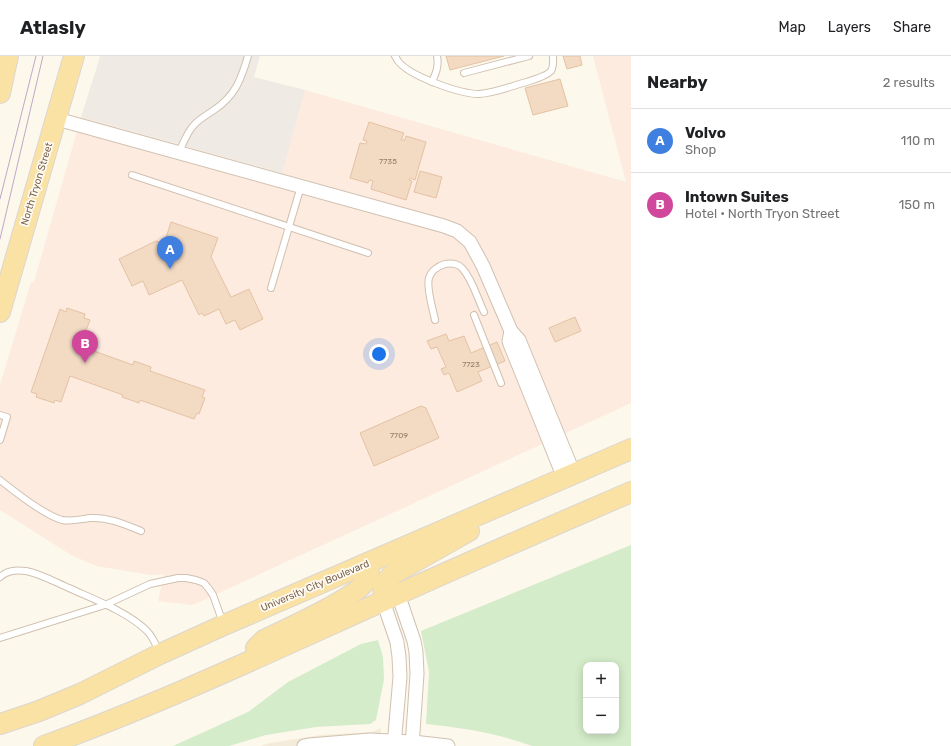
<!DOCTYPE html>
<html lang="en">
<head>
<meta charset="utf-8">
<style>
  body { margin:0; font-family:Rubik,sans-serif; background:#f6f6f6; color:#202124 }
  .controls { position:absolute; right:12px; bottom:12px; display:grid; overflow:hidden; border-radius:8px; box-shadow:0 2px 10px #0003 }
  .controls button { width:36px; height:36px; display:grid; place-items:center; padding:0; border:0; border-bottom:1px solid #e0e0e0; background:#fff; color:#202124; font:20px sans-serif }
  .you { position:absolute; left:379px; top:298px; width:14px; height:14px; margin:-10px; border:3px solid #fff; border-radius:50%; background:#1a73e8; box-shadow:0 0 0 6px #1a73e833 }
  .badge { display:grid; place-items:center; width:26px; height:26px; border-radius:50%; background:#0b8043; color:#fff; font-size:13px; font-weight:700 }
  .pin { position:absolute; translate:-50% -33px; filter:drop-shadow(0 1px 2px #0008) }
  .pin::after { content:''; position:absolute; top:21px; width:14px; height:12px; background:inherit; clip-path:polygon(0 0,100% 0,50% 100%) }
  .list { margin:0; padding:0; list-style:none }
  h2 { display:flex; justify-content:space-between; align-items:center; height:52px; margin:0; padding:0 16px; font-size:17px }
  h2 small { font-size:13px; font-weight:400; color:#757577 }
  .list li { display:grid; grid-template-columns:26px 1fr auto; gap:12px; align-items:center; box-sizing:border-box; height:64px; padding:0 16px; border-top:1px solid #e0e0e0 }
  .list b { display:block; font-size:15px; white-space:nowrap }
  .list p { margin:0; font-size:13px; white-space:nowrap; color:#757577 }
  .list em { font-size:13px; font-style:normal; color:#757577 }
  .map { position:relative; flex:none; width:631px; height:690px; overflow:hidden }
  header { display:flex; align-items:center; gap:24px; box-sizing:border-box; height:56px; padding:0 20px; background:#fff; border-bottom:1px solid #e0e0e0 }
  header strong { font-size:19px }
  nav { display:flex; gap:22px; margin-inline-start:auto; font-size:14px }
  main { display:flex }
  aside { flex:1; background:#fff }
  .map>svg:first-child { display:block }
  .residential { fill:#f5ebda }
  .commercial { fill:#fdebe0 }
  .industrial { fill:#efeae4 }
  .green { fill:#d4ecc9; fill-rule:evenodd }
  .building { fill:#f2dac3; stroke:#e5c2a3 }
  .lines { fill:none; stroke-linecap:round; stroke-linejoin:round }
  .lane-casing { stroke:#d0c1b0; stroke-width:8 }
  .street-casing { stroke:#d0c1b0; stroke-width:15 }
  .primary-casing { stroke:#dcd6d1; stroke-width:22 }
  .lane { stroke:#fff; stroke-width:6 }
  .street { stroke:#fff; stroke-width:13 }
  .primary { stroke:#fae2a5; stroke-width:20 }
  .tram { stroke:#bca8c8; stroke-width:1 }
  .labels { text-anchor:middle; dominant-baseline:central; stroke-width:3.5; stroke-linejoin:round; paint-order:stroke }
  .number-label { font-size:8px; fill:#977f6a }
  .street-label { font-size:10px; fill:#79614d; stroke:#fffbf3 }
</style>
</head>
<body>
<header>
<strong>Atlasly</strong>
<nav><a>Map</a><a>Layers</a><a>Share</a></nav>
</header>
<main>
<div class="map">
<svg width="631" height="690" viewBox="0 0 631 690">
  <rect width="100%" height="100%" fill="#fdf8ec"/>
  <polygon class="residential" points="381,672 380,690 260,690 270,687 321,679 372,676"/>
  <polygon class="commercial" points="593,0 631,0 631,347 193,549 158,545 164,518 151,519 96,510 71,499 0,454 0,329 31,226 34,226 81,61 281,117 305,34 626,126"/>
  <polygon class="industrial" points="100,0 260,0 254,21 305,34 282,117 81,61 95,17"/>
  <g class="green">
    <path d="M631,489V690H532C498,677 462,672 426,668L429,616L421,575ZM586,609H616V675H586Z"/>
    <polygon points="378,584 383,601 384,623 376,664 370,668 316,671 266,679 229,690 173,690 248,656 288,626 361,588"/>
  </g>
  <g class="building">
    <polygon points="446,0 504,0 450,14"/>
    <polygon points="563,0 580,0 582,9 567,13"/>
    <polygon points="560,23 568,50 533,59 525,32"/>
    <polygon points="369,66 404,77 401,84 405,84 406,80 426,86 415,124 410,122 409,124 412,125 406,144 371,133 373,125 369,124 368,127 350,122 360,87 366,88 367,85 363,84"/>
    <polygon points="420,115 442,121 436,142 414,136"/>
    <polygon points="171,166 218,182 211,201 231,241 249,233 263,263 240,274 235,264 226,268 219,253 204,260 202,257 199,259 182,224 149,239 143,225 132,230 119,203 156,185 164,188"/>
    <polygon points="67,252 85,258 84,262 90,264 80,290 133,309 134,305 151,311 150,315 205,334 202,341 205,342 199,358 197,357 194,363 140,344 139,347 122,341 123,339 70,320 61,346 55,344 54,347 36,341 37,338 31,336 60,253 66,256"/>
    <polygon points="575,261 581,275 555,286 549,272"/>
    <polygon points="446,278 449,285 464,280 471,297 497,286 505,305 478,316 482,325 457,336 449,317 444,319 441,313 446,311 437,291 431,293 427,285"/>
    <polygon points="421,350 426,352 439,382 374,410 360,377"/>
  </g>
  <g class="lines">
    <defs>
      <g id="lane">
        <path d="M395,0C396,1 397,4 398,5C409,20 460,38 479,38C494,37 509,31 523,27C530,25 537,23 543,20C546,19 549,17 551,15C554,10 553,5 553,0"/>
        <polyline points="464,17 529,0"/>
        <path d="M432,26C436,17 439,10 437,0"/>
        <path d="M179,96C183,88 187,76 194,69C199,63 207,59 214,54C235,40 241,24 248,0"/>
        <polyline points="132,119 368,197"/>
        <polyline points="271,232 301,130"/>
        <polyline points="474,259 501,327"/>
        <path d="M435,264C433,254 426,231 429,222C431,215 438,210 445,208C451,207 458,208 462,212C473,224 477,242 484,256"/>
        <polyline points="0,359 7,361 0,384"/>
        <path d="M0,424C15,436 44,459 62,464C71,466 81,463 90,462C108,461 124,468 141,475"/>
        <path d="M0,521C8,514 16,514 26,515C41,518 55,526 69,532C93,543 128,556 147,575C153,581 156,589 159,596"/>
        <polyline points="0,582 105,549 150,528 178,522 186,522 196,524 204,527 209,533 213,539 223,567"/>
      </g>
      <g id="street">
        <polyline points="57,63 444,170 457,175 470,186 483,210 511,275"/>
        <polyline points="564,422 510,288 509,285 511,275 519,284 574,418"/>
        <polyline points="398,538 414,585 416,596 417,618 412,690"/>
        <polyline points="383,545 397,586 399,601 400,621 394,690"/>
        <polyline points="304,690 309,689 370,684 413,686 448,690"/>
      </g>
      <g id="primary">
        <polyline points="0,37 8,0"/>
        <polyline points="0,256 74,0"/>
        <polyline points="383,545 384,528 393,518 469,475"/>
        <path d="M256,592L264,584C283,575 362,539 368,522C370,518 368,511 368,507"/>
        <polyline points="0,668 39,655 80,638 160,598 224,569 631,393"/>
        <path d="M44,690C159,648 270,596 381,546C464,508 548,472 631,436"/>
      </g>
    </defs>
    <use href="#lane" class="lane-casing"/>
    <use href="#street" class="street-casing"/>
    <use href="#primary" class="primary-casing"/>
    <use href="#lane" class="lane"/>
    <use href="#street" class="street"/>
    <use href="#primary" class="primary"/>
    <g class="tram">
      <polyline points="0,143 36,0"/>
      <polyline points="0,183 43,0"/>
    </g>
  </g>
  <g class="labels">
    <g class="number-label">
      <text x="388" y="105">7735</text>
      <text x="471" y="308">7723</text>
      <text x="399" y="379">7709</text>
    </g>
    <g class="street-label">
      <text transform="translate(37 128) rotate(-73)">North Tryon Street</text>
      <text transform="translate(315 530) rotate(-23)">University City Boulevard</text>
    </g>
  </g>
</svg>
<div class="controls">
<button>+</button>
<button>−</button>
</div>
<div class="you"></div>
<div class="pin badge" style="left:170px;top:213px;background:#3f7fe0">A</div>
<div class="pin badge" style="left:85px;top:307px;background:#d1479c">B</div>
</div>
<aside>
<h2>Nearby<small>2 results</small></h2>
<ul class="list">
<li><span class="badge" style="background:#3f7fe0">A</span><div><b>Volvo</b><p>Shop</p></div><em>110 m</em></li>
<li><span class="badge" style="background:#d1479c">B</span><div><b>Intown Suites</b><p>Hotel · North Tryon Street</p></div><em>150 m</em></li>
</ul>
</aside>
</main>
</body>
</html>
